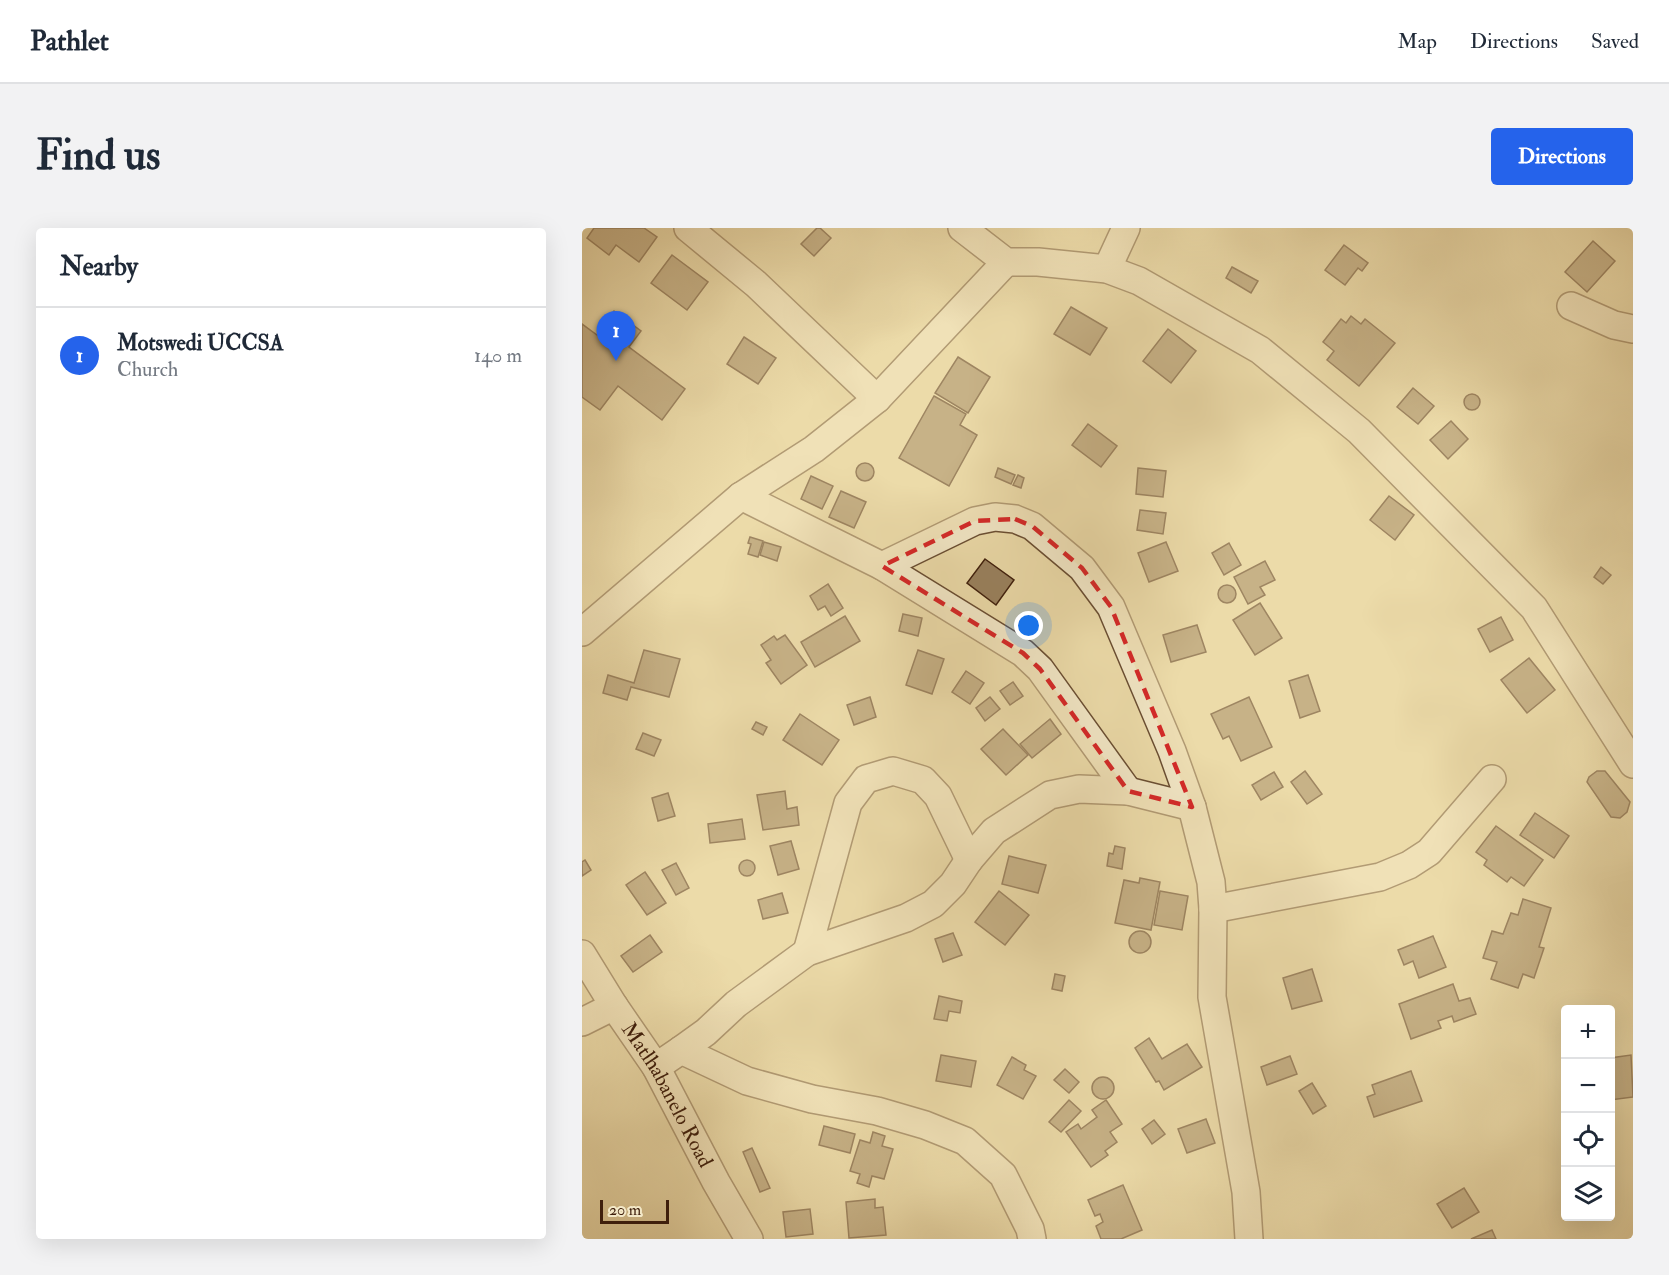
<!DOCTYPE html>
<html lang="en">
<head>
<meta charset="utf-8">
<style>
  body { margin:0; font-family:"IM FELL Double Pica",serif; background:#f2f2f3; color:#1f2937 }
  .controls { position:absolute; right:18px; bottom:18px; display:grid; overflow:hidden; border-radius:6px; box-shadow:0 6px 24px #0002 }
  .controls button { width:54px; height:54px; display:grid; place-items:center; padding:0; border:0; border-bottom:2px solid #e0e1e3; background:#fff; color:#1f2937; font:30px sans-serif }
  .scale { position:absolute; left:18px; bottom:15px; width:69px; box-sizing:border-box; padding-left:6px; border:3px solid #3f1f0c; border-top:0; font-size:16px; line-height:21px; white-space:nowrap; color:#3f1f0c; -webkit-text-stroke:4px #f3e8c7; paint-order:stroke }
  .you { position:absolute; left:447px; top:398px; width:21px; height:21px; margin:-15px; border:4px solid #fff; border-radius:50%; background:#1a73e8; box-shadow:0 0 0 9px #1a73e833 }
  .badge { display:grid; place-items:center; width:39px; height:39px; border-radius:50%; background:#2563eb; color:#fff; font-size:20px; font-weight:700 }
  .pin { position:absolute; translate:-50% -50px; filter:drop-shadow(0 2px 3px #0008) }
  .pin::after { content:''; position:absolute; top:32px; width:21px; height:18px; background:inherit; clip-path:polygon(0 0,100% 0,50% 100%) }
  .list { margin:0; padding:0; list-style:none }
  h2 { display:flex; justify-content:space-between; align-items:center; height:78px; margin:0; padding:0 24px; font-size:26px }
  h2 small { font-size:20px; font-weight:400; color:#747a83 }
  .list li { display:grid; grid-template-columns:39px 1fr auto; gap:18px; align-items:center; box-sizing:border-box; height:96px; padding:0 24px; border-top:2px solid #e0e1e3 }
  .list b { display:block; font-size:22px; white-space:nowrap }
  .list p { margin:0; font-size:20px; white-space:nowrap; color:#747a83 }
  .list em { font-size:20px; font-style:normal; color:#747a83 }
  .icon { flex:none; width:33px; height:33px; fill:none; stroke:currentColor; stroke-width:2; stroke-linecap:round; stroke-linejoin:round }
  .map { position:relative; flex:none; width:1051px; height:1011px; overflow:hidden; border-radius:6px }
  header { display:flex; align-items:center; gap:36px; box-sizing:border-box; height:84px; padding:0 30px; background:#fff; border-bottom:2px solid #e0e1e3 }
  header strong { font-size:28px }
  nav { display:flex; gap:33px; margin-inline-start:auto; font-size:21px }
  .intro { display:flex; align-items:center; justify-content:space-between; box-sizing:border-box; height:144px; padding:0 36px }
  h1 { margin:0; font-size:42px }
  .button { padding:15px 27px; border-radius:6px; background:#2563eb; color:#fff; font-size:21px; font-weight:700 }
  main { display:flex; gap:36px; padding:0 36px }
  aside { flex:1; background:#fff; border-radius:6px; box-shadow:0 6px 24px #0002 }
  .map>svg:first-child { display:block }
  .building { fill:#99815e; stroke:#3f1f0c; stroke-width:1.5 }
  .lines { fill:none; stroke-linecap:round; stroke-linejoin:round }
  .minor-casing { stroke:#6a4e33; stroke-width:30 }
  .minor { stroke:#f3e8c7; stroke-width:27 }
  .marked { fill:none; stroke:#d62828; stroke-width:4.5; stroke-dasharray:12 8; stroke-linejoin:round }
  .labels { text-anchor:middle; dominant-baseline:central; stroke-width:4.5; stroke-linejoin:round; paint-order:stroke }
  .street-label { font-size:21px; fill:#3f1f0c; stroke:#f3e8c7 }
</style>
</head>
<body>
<header>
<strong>Pathlet</strong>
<nav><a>Map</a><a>Directions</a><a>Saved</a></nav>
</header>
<div class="intro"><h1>Find us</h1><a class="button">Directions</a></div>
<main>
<aside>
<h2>Nearby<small></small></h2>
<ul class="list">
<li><span class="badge">1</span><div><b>Motswedi UCCSA</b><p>Church</p></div><em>140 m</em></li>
</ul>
</aside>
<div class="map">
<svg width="1051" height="1011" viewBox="0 0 1051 1011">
  <rect width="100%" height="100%" fill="#ecdba9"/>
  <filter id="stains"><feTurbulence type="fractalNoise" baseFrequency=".00333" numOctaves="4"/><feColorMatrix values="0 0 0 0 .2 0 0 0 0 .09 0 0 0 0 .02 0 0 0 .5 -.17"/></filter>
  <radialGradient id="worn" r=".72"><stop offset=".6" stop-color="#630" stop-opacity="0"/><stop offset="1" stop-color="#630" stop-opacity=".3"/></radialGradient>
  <g class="building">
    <polygon points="12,0 62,0 75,9 57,34 34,17 27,27 5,10"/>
    <polygon points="235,0 238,0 249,10 232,28 219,16"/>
    <polygon points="1011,13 1033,33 1005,64 983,44"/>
    <polygon points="762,17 786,35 780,43 776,40 763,57 743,42"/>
    <polygon points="90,27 126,54 105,82 69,55"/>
    <polygon points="650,39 676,53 669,65 644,50"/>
    <polygon points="489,79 525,100 508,127 472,106"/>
    <polygon points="32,83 59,103 47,119 103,161 80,192 36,158 18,182 0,169 0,96 15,107"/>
    <polygon points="769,88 779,96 783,91 813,115 777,158 745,132 752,123 741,114 759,91 764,95"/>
    <polygon points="586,101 614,123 589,155 561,133"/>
    <polygon points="162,109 194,130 176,156 145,136"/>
    <polygon points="376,129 408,149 386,185 353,165"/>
    <polygon points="831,160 852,178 836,196 815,179"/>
    <circle cx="890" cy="174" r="8"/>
    <polygon points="352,168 384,186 378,197 395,207 367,258 317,230"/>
    <polygon points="869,193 886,211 866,231 848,212"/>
    <polygon points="506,196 535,218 519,239 490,217"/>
    <circle cx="283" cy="244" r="9"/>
    <polygon points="416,240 433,247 429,256 413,249"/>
    <polygon points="556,240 584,243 581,269 554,266"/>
    <polygon points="436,247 442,250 439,260 431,257"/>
    <polygon points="229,248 251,258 240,281 219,271"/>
    <polygon points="259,263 284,274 272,300 247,289"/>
    <polygon points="807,268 832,287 813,312 788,292"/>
    <polygon points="558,282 584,285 581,306 555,302"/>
    <polygon points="168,309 181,313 176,329 166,326 169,316 166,315"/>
    <polygon points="182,314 199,319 195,333 178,327"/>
    <polygon points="584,314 596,343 567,354 556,325"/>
    <polygon points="647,315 659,337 642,347 630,325"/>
    <polygon points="403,331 432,352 414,377 385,355"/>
    <polygon points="683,333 693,352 678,359 683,367 666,376 652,349"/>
    <polygon points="1019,339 1029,347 1021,356 1012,349"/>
    <polygon points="246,356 261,380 249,388 243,378 236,382 228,368"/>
    <circle cx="645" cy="366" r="9"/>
    <polygon points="678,375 700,410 673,427 651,392"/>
    <polygon points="321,386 340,390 336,408 317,403"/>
    <polygon points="263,388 278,413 233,439 219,414"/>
    <polygon points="919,389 931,412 908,424 896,401"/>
    <polygon points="615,397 624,424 589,434 581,407"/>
    <polygon points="203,407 225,437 199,456 184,435 189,432 179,417 192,408 195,412"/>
    <polygon points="62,422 98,431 87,469 49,459 45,472 21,465 26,447 52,455"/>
    <polygon points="336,422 362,431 350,466 324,457"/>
    <polygon points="947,430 973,462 945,485 919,452"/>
    <polygon points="384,443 402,455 388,476 370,464"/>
    <polygon points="726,447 738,483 718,490 707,453"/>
    <polygon points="431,454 441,468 428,477 418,463"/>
    <polygon points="288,469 294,489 272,497 265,477"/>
    <polygon points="408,469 418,481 403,493 394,480"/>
    <polygon points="667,469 690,519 659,533 647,508 641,511 629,486"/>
    <polygon points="218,486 257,512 240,537 201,512"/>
    <polygon points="468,491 479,506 450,530 438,516"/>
    <polygon points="174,494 185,499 181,507 170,501"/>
    <polygon points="421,501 446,527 424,547 399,521"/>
    <polygon points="61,505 79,512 72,528 54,521"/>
    <polygon points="723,543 740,566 725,576 709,554"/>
    <polygon points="1015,543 1023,543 1048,574 1045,584 1038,590 1029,589 1005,554 1007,549"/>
    <polygon points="692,544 701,559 679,572 670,557"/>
    <polygon points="203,563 205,581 215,579 217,597 181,602 175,567"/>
    <polygon points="86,565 93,588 76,593 70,570"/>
    <polygon points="953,585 987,608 972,630 938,607"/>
    <polygon points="160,591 163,611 128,615 126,596"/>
    <polygon points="914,598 961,632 942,658 929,649 925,654 902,637 905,632 894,624"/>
    <polygon points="209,613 217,641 196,647 188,618"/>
    <polygon points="533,618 543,620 540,641 525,638 527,625 531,626"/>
    <polygon points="427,628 464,637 456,665 420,656"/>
    <circle cx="165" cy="640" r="8"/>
    <polygon points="3,632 9,642 0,648 0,634"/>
    <polygon points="94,635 107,660 94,667 80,642"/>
    <polygon points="63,644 84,675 65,687 44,657"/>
    <polygon points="558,650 578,654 569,702 533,695 542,652 557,655"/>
    <polygon points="417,663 447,687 423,717 393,694"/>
    <polygon points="578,663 606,668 600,702 572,697"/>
    <polygon points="200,665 206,685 181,691 176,672"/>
    <polygon points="941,671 969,680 957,719 962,720 952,750 941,746 936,760 909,751 915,734 901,730 910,703 921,706 929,685 936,687"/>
    <circle cx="558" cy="714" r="11"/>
    <polygon points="371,705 380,727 361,734 353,711"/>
    <polygon points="68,707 80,724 51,744 39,728"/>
    <polygon points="851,708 864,739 837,750 831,733 822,737 816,722"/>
    <polygon points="730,741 740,773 710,781 701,750"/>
    <polygon points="473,746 483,748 480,763 470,761"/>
    <polygon points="871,756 877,773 888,770 894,786 872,794 870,788 856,793 859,800 829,811 817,776"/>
    <polygon points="357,768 380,773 378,785 367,783 365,793 352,791"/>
    <polygon points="567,810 580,831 605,816 620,839 582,862 577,853 574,854 553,820"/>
    <polygon points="359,827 394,833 389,859 354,853"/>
    <polygon points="1049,827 1051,869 1028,872 1028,830"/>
    <polygon points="708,828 715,846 685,857 679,839"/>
    <polygon points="430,829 444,837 442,842 454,848 441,871 415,857"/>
    <polygon points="483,841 497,854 487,865 472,852"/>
    <polygon points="829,843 840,873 792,889 785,869 793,866 790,857"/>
    <circle cx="521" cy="860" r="11"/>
    <polygon points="730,855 744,878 731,886 717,863"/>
    <polygon points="487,872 499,883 479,904 467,894"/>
    <polygon points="524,872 540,896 528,904 535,914 523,923 526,927 509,939 484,904 496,896 499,901 515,889 510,882"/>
    <polygon points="624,891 633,915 605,925 596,901"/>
    <polygon points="572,892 583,906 570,916 560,901"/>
    <polygon points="242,898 273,906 268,925 237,917"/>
    <polygon points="291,904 303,908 300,918 311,921 302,951 290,948 287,959 275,955 278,946 268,943 278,912 288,915"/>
    <polygon points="170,920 188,960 178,964 161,924"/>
    <polygon points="541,957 560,1002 539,1011 519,1011 514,998 521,994 518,986 513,988 506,972"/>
    <polygon points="882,960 897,984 870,1000 855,976"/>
    <polygon points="293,971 293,980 301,979 304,1007 267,1010 264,974"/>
    <polygon points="228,981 231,1006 204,1009 201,984"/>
    <polygon points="910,1002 914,1011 889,1011"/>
  </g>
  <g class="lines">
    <defs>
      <g id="minor">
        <polyline points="106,0 174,56 295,171"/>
        <polyline points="380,0 424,34 456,34 525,41 557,53 678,122 777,203 952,380 1051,536"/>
        <polyline points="525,41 544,0"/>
        <polyline points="989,78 1032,97 1051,101"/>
        <polyline points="159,268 300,338 393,293 413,289 433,291 450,298 500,340 529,379 590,523 610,579 629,654 631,681 630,769 664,964 667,1011"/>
        <polyline points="300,338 441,425 458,441 546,563"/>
        <polyline points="0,404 159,268 232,221 295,171 424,34"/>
        <polyline points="631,681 798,649 827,637 847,624 910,551"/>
        <polyline points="225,724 266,575 284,551 311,543 341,552 356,568 387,632"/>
        <path id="s1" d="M0,726L32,778L74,839L134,954L167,1011"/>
        <polyline points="0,794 32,778"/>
        <polyline points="99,822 124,804 154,776 225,724 324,690 351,676 371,656 387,632 412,603 468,567 497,561 546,563 610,579"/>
        <polyline points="74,839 99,822 165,853 230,871 295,883 343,897 383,913 421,947 448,1001 450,1011"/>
      </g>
    </defs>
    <use href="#minor" class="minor-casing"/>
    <use href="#minor" class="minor"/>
  </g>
  <path d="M0 0H1051V1011H0ZM433,291L450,298L500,340L529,379L610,579L546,563L458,441L441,425L300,338L393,293Z" fill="#ecdba9" fill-opacity=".55" fill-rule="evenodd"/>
  <path class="marked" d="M433,291L450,298L500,340L529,379L610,579L546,563L458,441L441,425L300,338L393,293Z"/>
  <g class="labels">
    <g class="street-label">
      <text stroke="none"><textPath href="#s1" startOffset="165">Matlhabanelo Road</textPath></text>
    </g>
  </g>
  <rect width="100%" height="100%" filter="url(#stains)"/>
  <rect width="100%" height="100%" fill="url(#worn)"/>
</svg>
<div class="controls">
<button>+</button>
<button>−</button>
<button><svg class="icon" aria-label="locate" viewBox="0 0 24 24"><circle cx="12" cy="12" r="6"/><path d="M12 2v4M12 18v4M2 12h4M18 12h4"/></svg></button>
<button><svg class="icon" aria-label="layers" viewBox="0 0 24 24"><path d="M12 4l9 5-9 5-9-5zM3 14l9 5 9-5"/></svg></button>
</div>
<div class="scale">20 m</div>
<div class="you"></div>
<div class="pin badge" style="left:34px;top:133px">1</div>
</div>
</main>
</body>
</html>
